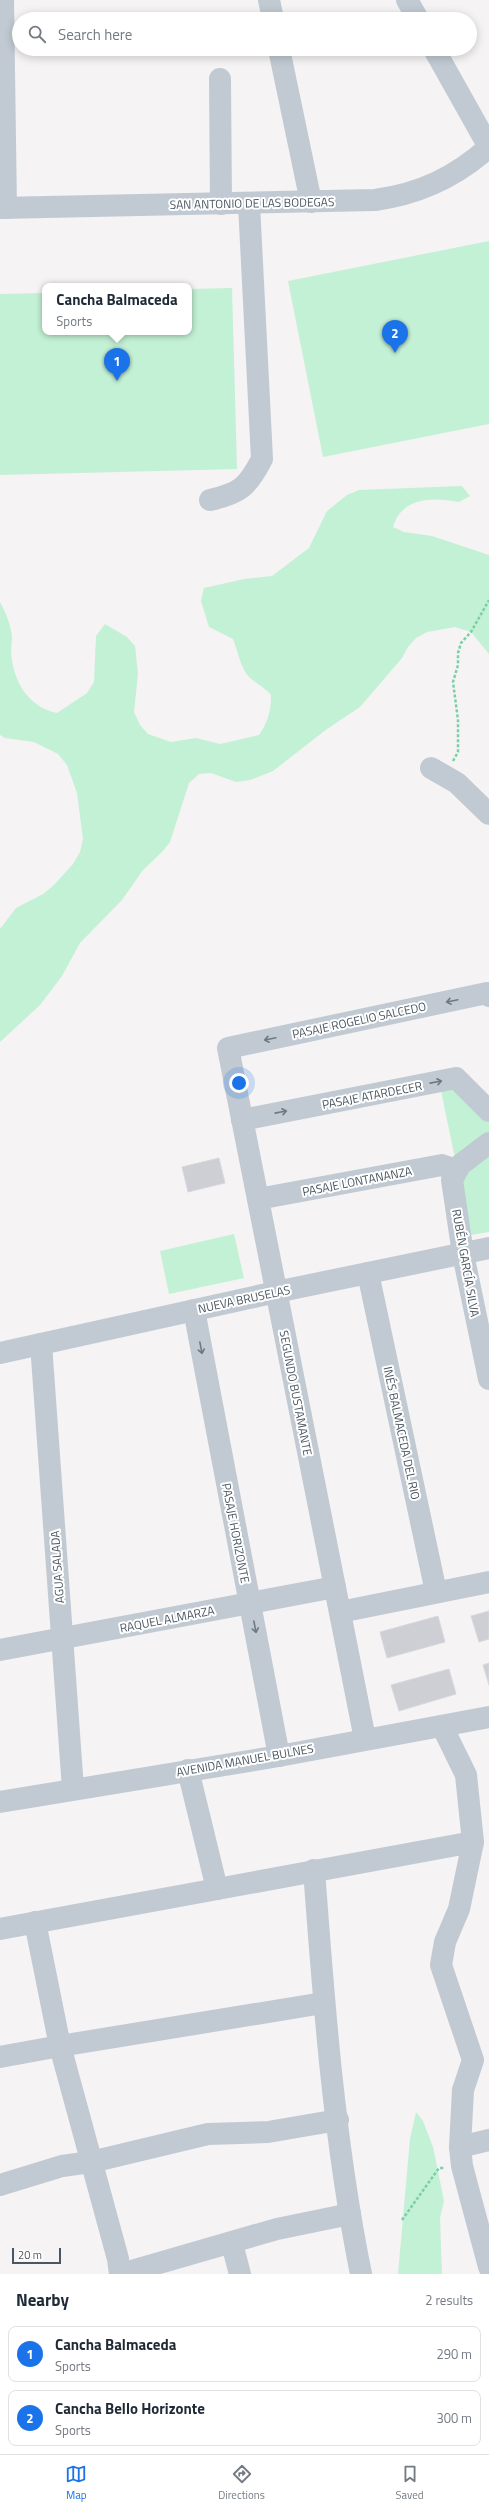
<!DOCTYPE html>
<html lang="en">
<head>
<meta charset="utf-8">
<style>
  body { margin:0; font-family:"Titillium Web",sans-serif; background:#f2f2f3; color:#1f2937 }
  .scale { position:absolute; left:12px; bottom:10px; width:49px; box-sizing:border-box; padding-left:4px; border:2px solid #4a5661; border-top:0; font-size:11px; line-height:14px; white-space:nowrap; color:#4a5661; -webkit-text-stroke:3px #fff; paint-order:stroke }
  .you { position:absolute; left:239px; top:1083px; width:14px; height:14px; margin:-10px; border:3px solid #fff; border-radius:50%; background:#1a73e8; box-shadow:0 0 0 6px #1a73e833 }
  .badge { display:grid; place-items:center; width:26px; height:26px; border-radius:50%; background:#1a73e8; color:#fff; font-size:13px; font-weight:700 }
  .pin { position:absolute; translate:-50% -33px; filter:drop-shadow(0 1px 2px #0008) }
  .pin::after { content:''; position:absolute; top:21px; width:14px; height:12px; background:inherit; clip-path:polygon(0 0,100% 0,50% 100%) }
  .popup { position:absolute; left:42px; top:283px; width:150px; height:52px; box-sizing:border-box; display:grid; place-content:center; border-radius:8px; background:#fff; filter:drop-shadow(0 1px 3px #0005); font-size:13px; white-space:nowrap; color:#747a83 }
  .popup b { font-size:15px; color:#1f2937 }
  .popup::after { content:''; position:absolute; left:50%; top:100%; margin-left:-8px; border:8px solid transparent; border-top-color:#fff }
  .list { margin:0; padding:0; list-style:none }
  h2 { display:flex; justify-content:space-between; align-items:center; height:52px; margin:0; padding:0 16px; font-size:17px }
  h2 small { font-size:13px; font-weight:400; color:#747a83 }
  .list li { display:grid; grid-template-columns:26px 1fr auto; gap:12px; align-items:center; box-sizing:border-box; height:56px; margin:0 8px 8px; padding:0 8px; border:1px solid #e0e1e3; border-radius:8px }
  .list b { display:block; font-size:15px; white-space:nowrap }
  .list p { margin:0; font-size:13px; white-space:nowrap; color:#747a83 }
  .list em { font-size:13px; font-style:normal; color:#747a83 }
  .icon { flex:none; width:22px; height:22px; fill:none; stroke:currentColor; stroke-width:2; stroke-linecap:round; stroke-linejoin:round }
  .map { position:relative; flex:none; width:489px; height:2274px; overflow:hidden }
  .search { position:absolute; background:#fff; box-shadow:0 2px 10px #0003; left:12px; right:12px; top:12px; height:44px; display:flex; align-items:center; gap:10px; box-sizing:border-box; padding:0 14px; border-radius:22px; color:#747a83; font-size:15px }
  .sheet { height:180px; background:#fff }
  nav { display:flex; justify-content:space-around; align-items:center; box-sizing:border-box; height:56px; border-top:1px solid #e0e1e3; background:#fff; font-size:11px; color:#747a83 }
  nav a { display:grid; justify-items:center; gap:2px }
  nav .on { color:#1a73e8 }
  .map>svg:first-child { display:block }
  .green { fill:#c3f1d5 }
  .building { fill:#cdcfd5; stroke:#d7d9de }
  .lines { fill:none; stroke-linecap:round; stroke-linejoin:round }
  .path { stroke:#7ad0a6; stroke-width:2.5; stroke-dasharray:3 2; stroke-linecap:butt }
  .minor { stroke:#c1cad2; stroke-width:22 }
  .oneway { stroke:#6e7983 }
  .labels { text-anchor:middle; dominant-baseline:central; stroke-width:4; stroke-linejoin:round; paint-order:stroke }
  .street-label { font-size:12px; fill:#4a5661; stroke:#fff }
</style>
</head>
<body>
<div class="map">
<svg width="489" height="2274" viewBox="0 0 489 2274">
  <rect width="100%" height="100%" fill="#f5f3f3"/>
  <g class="green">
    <polygon points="489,241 489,424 323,457 288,281"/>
    <polygon points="232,288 237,469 0,475 0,294 45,293 45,332 189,332 189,289"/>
    <path d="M462,486L470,496L459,502C432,497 402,497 393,527L404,532L432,536L489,555V654L471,632L455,627L427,632L416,638L408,647L402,658L360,707L327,729L273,771L250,780L236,782L211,773L199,774L189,783L170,842L162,852L143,870L122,900L80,943L62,976L40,1005L0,1042V929L16,908L43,894L54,885L73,864L80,852L83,839L77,793L67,765L58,754L34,742L5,738L0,735V602C6,613 11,625 12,637C12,642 11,647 11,652C13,681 28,707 57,713L87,693L94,682L96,636L105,624L127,637L135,646L138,674L134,712L140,725L148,734L171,742L196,738L220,744L259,735C268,722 271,711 271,695C264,687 257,684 249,677C240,667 238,651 233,639L209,627L201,601L204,588L244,579L272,576L309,548L327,511L347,495L359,490Z"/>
    <polygon points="457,1089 489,1122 489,1232 471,1235 441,1091"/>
    <polygon points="234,1234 244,1278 169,1294 160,1251"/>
    <polygon points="416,2112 423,2121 433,2147 444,2201 440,2218 442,2274 398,2274 410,2139"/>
  </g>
  <g class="building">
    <polygon points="219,1158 225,1183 188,1192 182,1167"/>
    <polygon points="489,1611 489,1639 479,1642 471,1616"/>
    <polygon points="438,1616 445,1642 387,1658 380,1632"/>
    <polygon points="489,1663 489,1685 483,1665"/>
    <polygon points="449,1669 456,1694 399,1711 391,1685"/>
  </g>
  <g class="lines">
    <g class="path">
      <polyline points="453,761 458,752 458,720 453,682 458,665 458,653 461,643 471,632 489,600"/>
      <polyline points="402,2220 439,2168 444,2168"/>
    </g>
    <g class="minor">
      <polyline points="3,0 6,208"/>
      <polyline points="269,0 273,19"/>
      <polyline points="407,0 418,19"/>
      <polyline points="279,49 311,202"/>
      <polyline points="434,49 489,147"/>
      <polyline points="220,79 221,204"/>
      <path d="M0,208L375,200C420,194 456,177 489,147"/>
      <path d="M210,500C241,493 248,486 262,459L249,204"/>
      <polyline points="431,768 457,783 489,814"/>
      <polyline points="242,1120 456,1078 489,1111"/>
      <polyline points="489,1143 460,1165 452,1180 463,1254 489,1379"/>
      <polyline points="258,1199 442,1165 456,1170"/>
      <polyline points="368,1273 436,1592"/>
      <polyline points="194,1310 279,1756"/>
      <polyline points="41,1344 73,1789"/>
      <polyline points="0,1353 276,1292 489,1248"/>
      <polyline points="340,1612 489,1582"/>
      <polyline points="0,1650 335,1587"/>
      <polyline points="442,1726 466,1775 473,1842 459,1909 445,1942 441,1965 473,2060 463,2090 460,2147 462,2166 489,2267"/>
      <polyline points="365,1739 228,1048 487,993 489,996"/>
      <polyline points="188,1770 217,1889"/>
      <polyline points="0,1802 279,1756 489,1717"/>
      <path d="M314,1870C324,2005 334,2141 361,2274"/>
      <polyline points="35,1922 60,2046 118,2259 120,2274"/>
      <polyline points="0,1929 473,1842"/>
      <polyline points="0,2057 60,2046 323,2003"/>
      <polyline points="460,2147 489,2140"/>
      <polyline points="0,2185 62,2166 91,2162 208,2134 268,2132 338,2120"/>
      <polyline points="232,2244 240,2274"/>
      <polyline points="121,2274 277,2229 350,2214"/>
    </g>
  </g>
  <defs><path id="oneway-shaft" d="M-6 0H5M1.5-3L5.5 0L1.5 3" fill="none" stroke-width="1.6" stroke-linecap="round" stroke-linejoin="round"/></defs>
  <g class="oneway">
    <use href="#oneway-shaft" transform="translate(452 1001) rotate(168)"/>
    <use href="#oneway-shaft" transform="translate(270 1039) rotate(168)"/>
    <use href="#oneway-shaft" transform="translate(436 1082) rotate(-11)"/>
    <use href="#oneway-shaft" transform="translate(281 1112) rotate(-11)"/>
    <use href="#oneway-shaft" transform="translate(201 1348) rotate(79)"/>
    <use href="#oneway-shaft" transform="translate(255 1627) rotate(79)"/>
  </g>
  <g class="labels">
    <g class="street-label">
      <text transform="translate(252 203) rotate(-1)">SAN ANTONIO DE LAS BODEGAS</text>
      <text transform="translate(359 1020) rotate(-12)">PASAJE ROGELIO SALCEDO</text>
      <text transform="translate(372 1095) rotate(-11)">PASAJE ATARDECER</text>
      <text transform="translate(357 1181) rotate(-11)">PASAJE LONTANANZA</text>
      <text transform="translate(466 1263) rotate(80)">RUBÉN GARCÍA SILVA</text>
      <text transform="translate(244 1299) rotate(-12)">NUEVA BRUSELAS</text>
      <text transform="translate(296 1393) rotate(79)">SEGUNDO BUSTAMANTE</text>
      <text transform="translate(402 1433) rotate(78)">INÉS BALMACEDA DEL RIO</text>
      <text transform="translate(236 1533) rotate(79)">PASAJE HORIZONTE</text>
      <text transform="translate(57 1567) rotate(-94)">AGUA SALADA</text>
      <text transform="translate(167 1619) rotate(-11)">RAQUEL ALMARZA</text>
      <text transform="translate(245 1760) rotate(-10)">AVENIDA MANUEL BULNES</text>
    </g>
  </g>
</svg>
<div class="scale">20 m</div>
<div class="you"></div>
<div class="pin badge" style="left:117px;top:381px">1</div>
<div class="popup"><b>Cancha Balmaceda</b>Sports</div>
<div class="pin badge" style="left:395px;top:353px">2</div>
<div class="search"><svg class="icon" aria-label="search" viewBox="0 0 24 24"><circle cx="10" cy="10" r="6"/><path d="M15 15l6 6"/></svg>Search here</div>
</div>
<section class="sheet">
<h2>Nearby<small>2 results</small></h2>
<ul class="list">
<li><span class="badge">1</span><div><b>Cancha Balmaceda</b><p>Sports</p></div><em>290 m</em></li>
<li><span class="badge">2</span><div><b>Cancha Bello Horizonte</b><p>Sports</p></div><em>300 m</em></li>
</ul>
</section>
<nav>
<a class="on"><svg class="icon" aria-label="map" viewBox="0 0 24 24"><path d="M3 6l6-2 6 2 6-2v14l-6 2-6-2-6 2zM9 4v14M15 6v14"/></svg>Map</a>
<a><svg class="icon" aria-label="directions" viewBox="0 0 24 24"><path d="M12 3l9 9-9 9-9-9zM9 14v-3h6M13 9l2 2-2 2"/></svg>Directions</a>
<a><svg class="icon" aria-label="saved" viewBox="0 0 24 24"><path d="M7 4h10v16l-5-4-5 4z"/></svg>Saved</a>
</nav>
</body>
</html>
